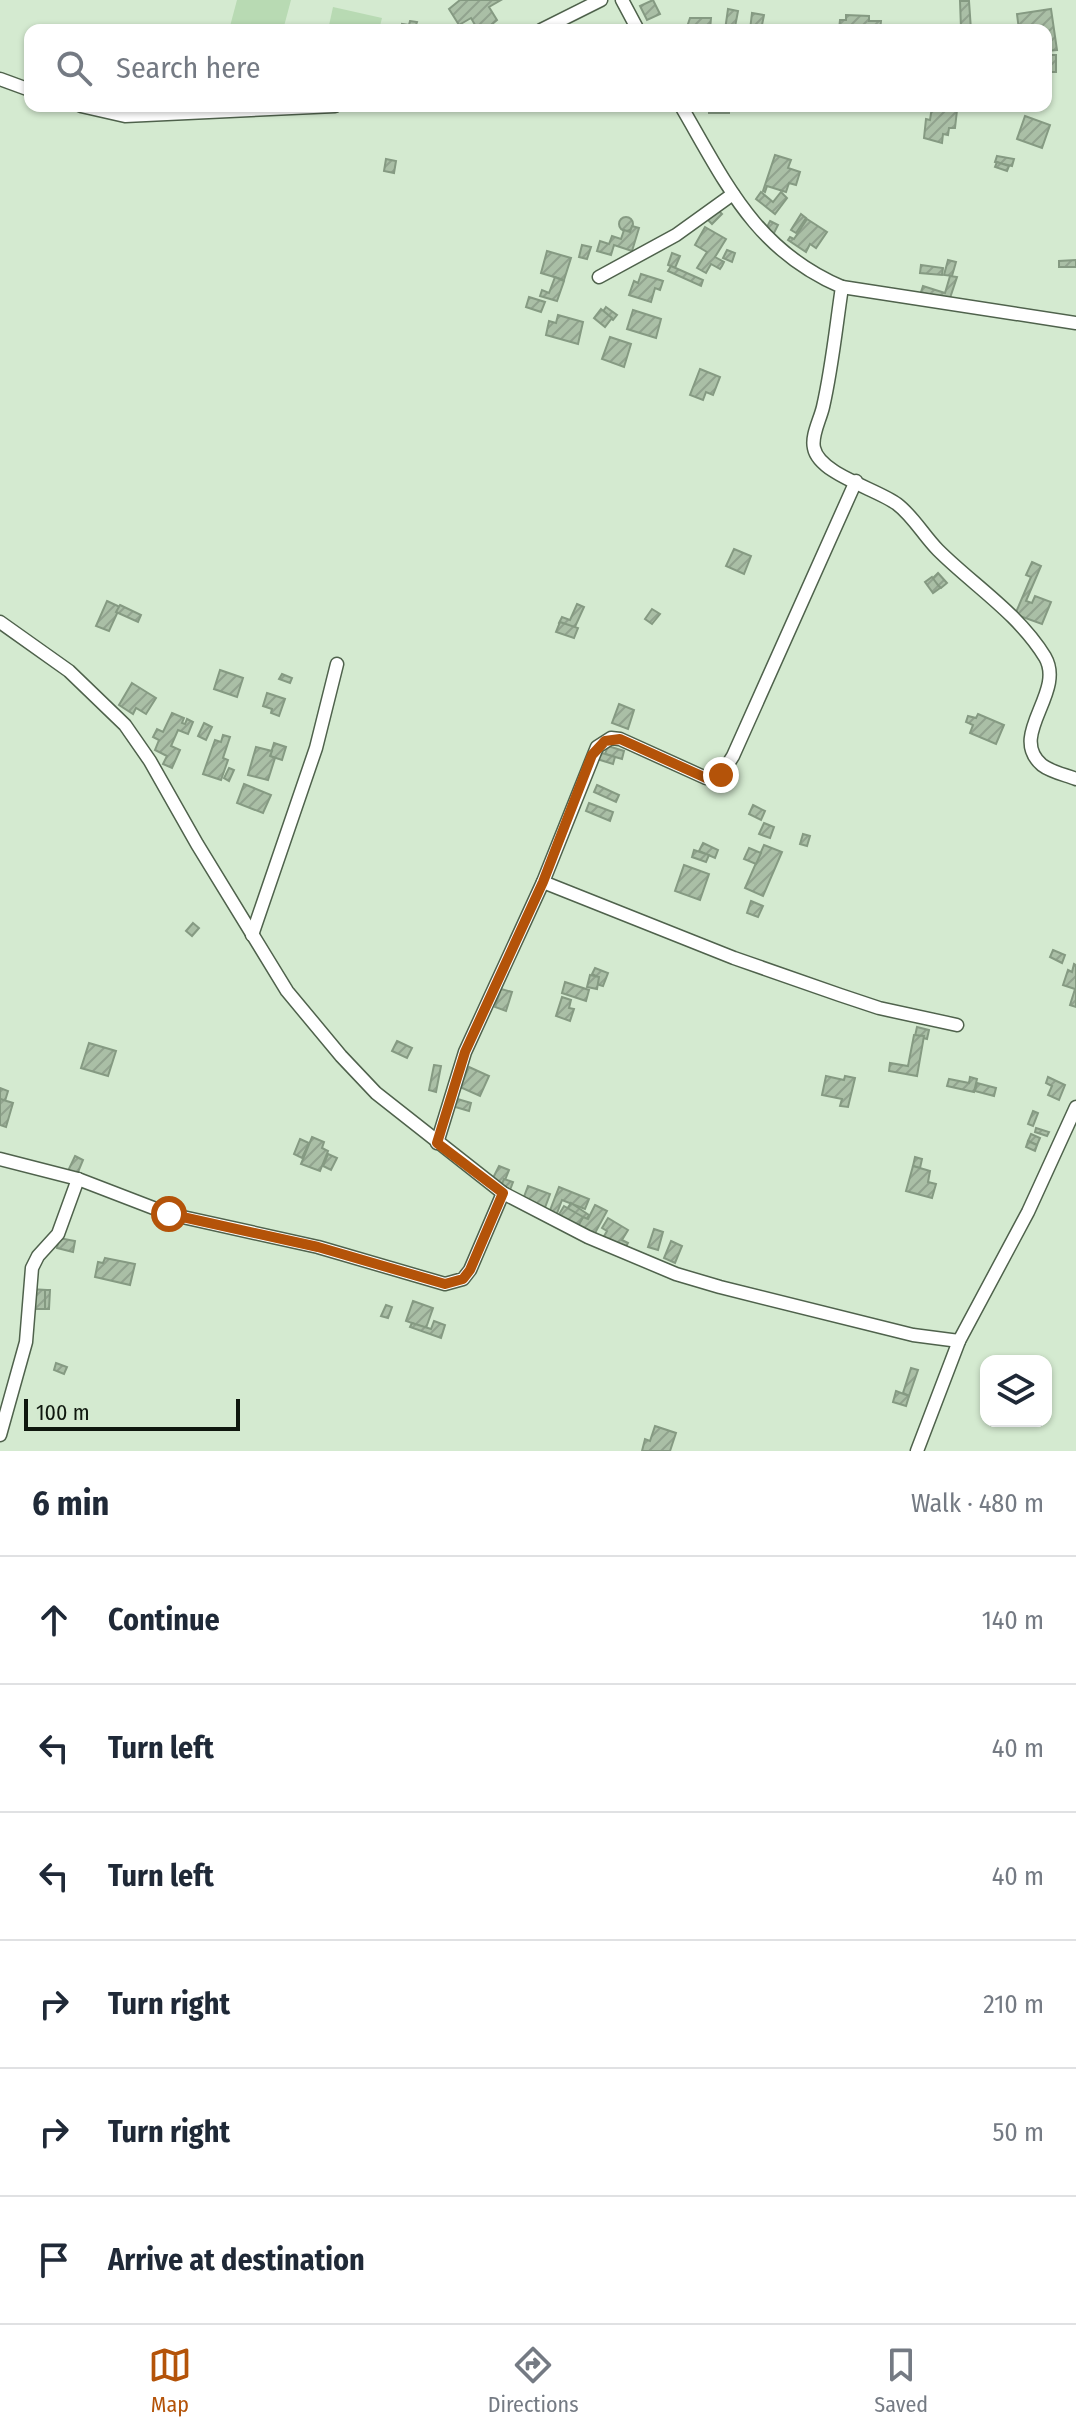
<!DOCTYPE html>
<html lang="en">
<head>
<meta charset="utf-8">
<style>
  body { margin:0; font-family:"Fira Sans Condensed",sans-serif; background:#f6f6f7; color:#1f2937 }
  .controls { position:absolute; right:24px; bottom:24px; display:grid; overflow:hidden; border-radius:16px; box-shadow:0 2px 6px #0004 }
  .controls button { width:72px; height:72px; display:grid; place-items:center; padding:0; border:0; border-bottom:2px solid #e0e1e3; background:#fff; color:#1f2937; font:40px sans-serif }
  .scale { position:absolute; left:24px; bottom:20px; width:216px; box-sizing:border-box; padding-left:8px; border:4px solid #0f170e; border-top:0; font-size:22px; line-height:28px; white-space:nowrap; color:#0f170e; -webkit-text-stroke:6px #d4ead0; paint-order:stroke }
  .stop { position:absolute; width:24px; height:24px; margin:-18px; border:6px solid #b45309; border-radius:50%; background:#fff }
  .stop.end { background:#b45309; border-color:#fff; box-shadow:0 2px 8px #0008 }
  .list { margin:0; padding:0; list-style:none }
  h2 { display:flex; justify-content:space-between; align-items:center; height:104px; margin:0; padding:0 32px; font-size:34px }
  h2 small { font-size:26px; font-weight:400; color:#747a83 }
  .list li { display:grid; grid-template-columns:52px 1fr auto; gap:24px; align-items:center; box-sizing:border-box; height:128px; padding:0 32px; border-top:2px solid #e0e1e3 }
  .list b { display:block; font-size:30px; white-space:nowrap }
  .list em { font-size:26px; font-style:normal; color:#747a83 }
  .icon { flex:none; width:44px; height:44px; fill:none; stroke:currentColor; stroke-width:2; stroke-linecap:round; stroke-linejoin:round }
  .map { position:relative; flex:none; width:1076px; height:1451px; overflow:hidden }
  .search { position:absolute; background:#fff; box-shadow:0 2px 6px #0004; left:24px; right:24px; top:24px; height:88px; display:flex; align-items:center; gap:20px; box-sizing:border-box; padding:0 28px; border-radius:16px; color:#747a83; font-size:30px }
  .sheet { height:872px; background:#fff }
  nav { display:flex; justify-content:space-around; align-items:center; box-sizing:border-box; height:112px; border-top:2px solid #e0e1e3; background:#fff; font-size:22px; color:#747a83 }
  nav a { display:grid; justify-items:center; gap:4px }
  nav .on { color:#b45309 }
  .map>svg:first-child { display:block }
  .green { fill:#b8dab3 }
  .building { fill:url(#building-hatch); stroke:#859a82; stroke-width:2 }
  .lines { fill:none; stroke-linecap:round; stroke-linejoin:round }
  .minor-casing { stroke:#4f624c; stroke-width:15 }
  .minor { stroke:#fff; stroke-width:12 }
  .route { stroke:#b45309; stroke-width:10 }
</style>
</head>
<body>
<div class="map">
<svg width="1076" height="1451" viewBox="0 0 1076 1451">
  <defs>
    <pattern id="building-hatch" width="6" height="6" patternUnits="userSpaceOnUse" patternTransform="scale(2)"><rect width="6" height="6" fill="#aabfa6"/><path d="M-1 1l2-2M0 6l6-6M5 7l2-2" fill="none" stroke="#91a38e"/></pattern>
  </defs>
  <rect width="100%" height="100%" fill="#d4ead0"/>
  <g class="green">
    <polygon points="237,0 291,0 283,30 229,30"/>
    <polygon points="333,7 382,18 379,30 328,30"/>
  </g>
  <g class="building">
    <polygon points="460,0 501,0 489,7 497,20 485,30 478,30 471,18 459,25 449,9"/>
    <polygon points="653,0 660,14 647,20 640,6"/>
    <polygon points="960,1 969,1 971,30 939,30 961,28"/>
    <polygon points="728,9 738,11 735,27 750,30 752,13 764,15 761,30 725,30"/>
    <polygon points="1051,9 1057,50 1046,51 1046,30 1019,30 1017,14"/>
    <polygon points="846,15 869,16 869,21 881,21 880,30 839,30 840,20 846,20"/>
    <polygon points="690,18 711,18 710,30 686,30"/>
    <polygon points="410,21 417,22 416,25 421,27 420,30 401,30 402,24 409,25"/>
    <rect x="1046" y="55" width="10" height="17"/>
    <rect x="709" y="106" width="20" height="7"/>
    <polygon points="932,107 957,110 955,128 949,128 948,135 943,134 942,143 924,138 926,119 930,120"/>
    <polygon points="1025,116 1050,125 1042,148 1017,139"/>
    <polygon points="775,155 791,160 788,168 800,172 796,185 789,183 786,192 767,186 765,192 763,191"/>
    <polygon points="997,156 1014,159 1012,166 995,162"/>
    <polygon points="386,159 396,161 394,173 384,171"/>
    <polygon points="997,162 1009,166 1007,171 995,167"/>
    <polygon points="761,192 773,202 781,192 787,198 775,214 756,199"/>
    <polygon points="716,208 722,214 712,224 706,218"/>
    <polygon points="801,214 806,218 796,233 791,230"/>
    <circle cx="626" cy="224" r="7"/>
    <polygon points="807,219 827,232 816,248 810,244 806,252 788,240 790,237 794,239"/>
    <polygon points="770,221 778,225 772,237 764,233"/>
    <polygon points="632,226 639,228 632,251 614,245 611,255 597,251 600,241 609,244 612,236 621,239 624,230 630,232"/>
    <polygon points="705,227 726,239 715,257 724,262 722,266 720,269 711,264 706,273 697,268 707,252 695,245"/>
    <polygon points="582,245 591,247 587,259 579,257"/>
    <polygon points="727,250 735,253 732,262 723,258"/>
    <polygon points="547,251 571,258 564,280 541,273"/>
    <polygon points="672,253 680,256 675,268 668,265"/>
    <polygon points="948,260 956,262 952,276 944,275"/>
    <polygon points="1076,260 1076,267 1059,267 1059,261"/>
    <polygon points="921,265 943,268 942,275 920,273"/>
    <polygon points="671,266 703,280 701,286 668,271"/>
    <polygon points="641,274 663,281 660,290 655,288 651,302 629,295 634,281 638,283"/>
    <polygon points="950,276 957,277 949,301 921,292 923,286 945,293"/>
    <polygon points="555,277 564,281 557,301 540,296 542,290 549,293"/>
    <polygon points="529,297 545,302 541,312 526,307"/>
    <polygon points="606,307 617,315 613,320 602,313"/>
    <polygon points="601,309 612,318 605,327 594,318"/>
    <polygon points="633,310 661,319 656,338 627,329"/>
    <polygon points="558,315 583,322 578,344 546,335 549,321 556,323"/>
    <polygon points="610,337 631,344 624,367 602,359"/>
    <polygon points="700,369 720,377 713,395 706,392 703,400 690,395"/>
    <polygon points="734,549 751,556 744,574 726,566"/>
    <polygon points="1032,562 1041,566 1026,601 1032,603 1035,596 1051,602 1042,624 1020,616 1019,619 1014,617 1031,577 1026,575"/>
    <polygon points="938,573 947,583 941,588 932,579"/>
    <polygon points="932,577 940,588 933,593 925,582"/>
    <polygon points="107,601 120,607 109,631 96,626"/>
    <polygon points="577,604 584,607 574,629 559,623 562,617 570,620"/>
    <polygon points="120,605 141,615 138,622 116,612"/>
    <polygon points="652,609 660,614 652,624 645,619"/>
    <polygon points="560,622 578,628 574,638 556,632"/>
    <polygon points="220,670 243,678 237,697 214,689"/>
    <polygon points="282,674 292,678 290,683 279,679"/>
    <polygon points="132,683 156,698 146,714 136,708 133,714 119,705"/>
    <polygon points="267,693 285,699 279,716 271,713 272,709 263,706"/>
    <polygon points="619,704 634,710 628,729 612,723"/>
    <polygon points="172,713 184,718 182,723 185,724 187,719 193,722 188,734 178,730 171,746 180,750 172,768 163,764 167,756 155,750 159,740 153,737 157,729 163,732"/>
    <polygon points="978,714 1004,725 996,744 970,733 973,725 966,722 968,716 976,718"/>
    <polygon points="204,723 212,727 206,740 198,736"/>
    <polygon points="223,735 230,737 223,758 228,760 221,780 203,774 215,740 221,742"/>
    <polygon points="274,743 286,747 282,760 270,756"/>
    <polygon points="608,746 624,751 622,759 605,754"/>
    <polygon points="256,747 272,751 270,756 275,758 268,780 248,775"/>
    <polygon points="599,752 615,757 613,764 597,759"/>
    <polygon points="229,768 234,770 229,781 224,778"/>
    <polygon points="244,784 271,795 263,813 237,803"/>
    <polygon points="597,785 619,795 616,802 594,792"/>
    <polygon points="589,803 613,812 610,821 586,811"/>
    <polygon points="753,805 765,811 761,820 749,814"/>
    <polygon points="764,823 774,827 770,838 759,834"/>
    <polygon points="803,834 810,836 807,846 800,844"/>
    <polygon points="703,843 718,850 715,858 699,851"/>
    <polygon points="764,845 782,852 763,896 745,888"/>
    <polygon points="749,848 761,853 756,864 744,859"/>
    <polygon points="694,850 709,855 706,862 692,857"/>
    <polygon points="684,865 709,874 700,900 675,891"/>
    <polygon points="751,901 763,906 758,917 747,913"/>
    <polygon points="193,923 199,928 192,936 186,931"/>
    <polygon points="1053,950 1065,955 1062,963 1050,957"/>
    <polygon points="1074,964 1076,965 1076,1007 1070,1005 1075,989 1063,985 1068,970 1072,972"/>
    <polygon points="595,968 608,973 603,986 596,984 598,977 592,974"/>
    <polygon points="590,975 599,977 597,989 587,987"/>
    <polygon points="565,982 589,990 586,1001 562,993"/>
    <polygon points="501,989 512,992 506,1011 495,1007"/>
    <polygon points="562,997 571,1000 569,1008 574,1009 570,1021 556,1016"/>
    <polygon points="917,1027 929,1030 927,1039 915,1036"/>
    <polygon points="914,1035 924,1036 917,1076 889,1071 890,1063 908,1066"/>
    <polygon points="397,1041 412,1048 407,1058 392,1051"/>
    <polygon points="89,1043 116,1051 108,1076 81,1068"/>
    <polygon points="434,1065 441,1066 436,1092 429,1090"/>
    <polygon points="469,1067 489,1076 480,1096 460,1087"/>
    <polygon points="826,1076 844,1080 845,1076 855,1078 848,1107 840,1106 842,1099 822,1095"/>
    <polygon points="970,1077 977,1079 974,1092 947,1086 949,1079 969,1083"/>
    <polygon points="1048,1077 1065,1085 1059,1100 1048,1095 1052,1086 1046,1083"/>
    <polygon points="977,1083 996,1088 994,1096 975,1091"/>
    <polygon points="0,1088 8,1091 5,1101 0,1099"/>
    <polygon points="454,1098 471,1103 469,1111 452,1106"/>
    <polygon points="0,1099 13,1103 6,1127 0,1125"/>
    <polygon points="1033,1111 1038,1113 1033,1126 1028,1124"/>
    <polygon points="1036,1128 1049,1132 1047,1136 1035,1132"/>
    <polygon points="1031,1134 1040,1138 1037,1145 1028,1141"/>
    <polygon points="312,1137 324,1142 322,1148 328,1151 320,1171 301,1164"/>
    <polygon points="300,1139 309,1143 302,1158 294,1154"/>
    <polygon points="1028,1141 1037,1145 1035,1151 1026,1147"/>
    <polygon points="328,1154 337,1158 331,1170 323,1166"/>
    <polygon points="75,1156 83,1160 76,1177 67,1173"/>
    <polygon points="915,1157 922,1159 920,1168 913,1166"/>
    <polygon points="499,1166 509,1170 503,1185 492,1180"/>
    <polygon points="913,1166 930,1171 928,1182 936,1184 932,1198 906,1191"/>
    <polygon points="504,1179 513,1182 510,1190 501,1186"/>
    <polygon points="528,1186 550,1194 543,1213 521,1205"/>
    <polygon points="559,1187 589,1199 585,1209 562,1200 556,1216 549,1213"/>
    <polygon points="571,1203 589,1215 586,1221 567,1209"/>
    <polygon points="595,1205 607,1211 594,1235 578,1226 583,1217 588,1219"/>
    <polygon points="564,1206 583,1217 578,1226 558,1216"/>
    <polygon points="608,1218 628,1230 622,1240 628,1243 624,1250 603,1238 607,1231 602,1228"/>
    <polygon points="654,1229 663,1232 658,1250 648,1247"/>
    <polygon points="59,1238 75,1241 73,1252 57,1248"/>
    <polygon points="671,1241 682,1246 675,1263 664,1258"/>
    <polygon points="105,1258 135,1264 130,1285 95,1277 98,1262 103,1263"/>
    <polygon points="30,1289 46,1290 45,1309 29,1309"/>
    <polygon points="45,1290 50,1290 49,1309 45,1309"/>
    <polygon points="413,1301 433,1308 426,1328 406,1321"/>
    <polygon points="386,1305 392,1307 388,1318 381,1316"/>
    <polygon points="434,1321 445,1325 441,1338 410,1327 412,1323 431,1329"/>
    <polygon points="56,1363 67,1367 64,1374 54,1370"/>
    <polygon points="911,1368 918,1370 909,1396 903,1393"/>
    <polygon points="896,1391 909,1396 906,1406 893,1402"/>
    <polygon points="655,1426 676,1433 670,1451 642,1451 645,1439 650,1441"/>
  </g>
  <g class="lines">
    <defs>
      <g id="minor">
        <polyline points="622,0 638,30"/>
        <polyline points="541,30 601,0"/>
        <polyline points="0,79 30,90"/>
        <polyline points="81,106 125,116 335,106"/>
        <path d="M681,106C726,183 755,250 842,287C836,327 832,368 823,407C820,420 811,436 814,448C819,474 877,489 897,504C913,516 924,536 938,550C973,585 1018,613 1045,657C1066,693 1007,735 1042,765C1051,772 1066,775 1076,779"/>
        <polyline points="599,277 676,235 733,194"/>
        <polyline points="842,287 1076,323"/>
        <polyline points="0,622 69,671 125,725 150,761 197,844 287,991 341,1056 376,1093 503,1193 588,1237 676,1274 720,1287 913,1335 959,1341"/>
        <polyline points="543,882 734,958 840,995 879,1008 957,1025"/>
        <polyline points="252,935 316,748 337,664"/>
        <polyline points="437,1143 465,1052 543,882 597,747 611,738 620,739 706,778 721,775 733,756 856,481"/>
        <polyline points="0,1159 78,1179 169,1214 318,1247 445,1284 463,1279 470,1270 503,1193"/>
        <polyline points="0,1435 26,1342 32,1268 38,1256 58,1234 78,1179"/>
        <polyline points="917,1451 959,1341 1028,1212 1076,1107"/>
      </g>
    </defs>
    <use href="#minor" class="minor-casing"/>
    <use href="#minor" class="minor"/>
  </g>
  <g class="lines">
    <polyline class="route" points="169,1214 318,1247 445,1284 463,1279 470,1270 503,1193 437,1143 465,1052 543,882 592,755 605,741 620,739 706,778 721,775"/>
  </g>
</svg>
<div class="controls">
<button><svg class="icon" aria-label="layers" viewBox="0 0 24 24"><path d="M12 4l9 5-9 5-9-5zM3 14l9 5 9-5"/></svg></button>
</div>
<div class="scale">100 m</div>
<div class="stop" style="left:169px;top:1214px"></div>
<div class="stop end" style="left:721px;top:775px"></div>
<div class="search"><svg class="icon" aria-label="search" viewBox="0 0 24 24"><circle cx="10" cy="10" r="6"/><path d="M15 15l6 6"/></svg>Search here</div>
</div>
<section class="sheet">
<h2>6 min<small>Walk · 480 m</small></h2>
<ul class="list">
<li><svg class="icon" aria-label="ahead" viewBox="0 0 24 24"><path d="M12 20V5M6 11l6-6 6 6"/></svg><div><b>Continue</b></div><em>140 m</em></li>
<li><svg class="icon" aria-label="left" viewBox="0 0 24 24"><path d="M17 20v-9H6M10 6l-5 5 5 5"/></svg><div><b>Turn left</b></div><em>40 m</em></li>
<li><svg class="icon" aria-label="left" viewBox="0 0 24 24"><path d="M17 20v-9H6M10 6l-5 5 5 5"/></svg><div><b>Turn left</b></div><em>40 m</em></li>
<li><svg class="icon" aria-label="right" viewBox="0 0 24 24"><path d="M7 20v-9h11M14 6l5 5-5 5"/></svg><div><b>Turn right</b></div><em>210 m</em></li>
<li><svg class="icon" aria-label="right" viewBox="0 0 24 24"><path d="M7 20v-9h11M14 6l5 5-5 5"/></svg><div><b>Turn right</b></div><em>50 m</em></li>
<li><svg class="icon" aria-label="arrive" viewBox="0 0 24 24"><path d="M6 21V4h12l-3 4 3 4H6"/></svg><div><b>Arrive at destination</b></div></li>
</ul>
</section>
<nav>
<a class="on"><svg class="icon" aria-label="map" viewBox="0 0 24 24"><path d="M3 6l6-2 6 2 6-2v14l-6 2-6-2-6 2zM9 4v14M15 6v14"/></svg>Map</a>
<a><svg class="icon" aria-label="directions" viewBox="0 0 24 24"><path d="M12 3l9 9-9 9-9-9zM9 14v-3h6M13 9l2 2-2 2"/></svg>Directions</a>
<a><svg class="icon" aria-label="saved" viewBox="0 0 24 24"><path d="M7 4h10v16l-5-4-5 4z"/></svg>Saved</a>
</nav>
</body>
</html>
